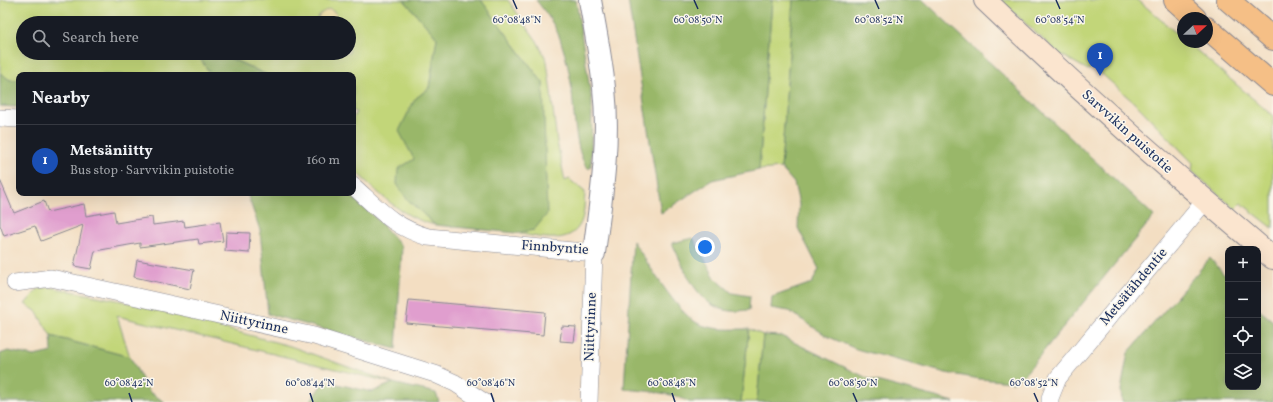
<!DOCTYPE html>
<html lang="en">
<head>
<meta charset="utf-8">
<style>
  body { margin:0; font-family:Vollkorn,serif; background:#20242c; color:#f1f3f6 }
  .controls { position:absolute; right:12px; bottom:12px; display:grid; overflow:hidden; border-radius:8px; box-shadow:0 4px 16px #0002 }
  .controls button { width:36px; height:36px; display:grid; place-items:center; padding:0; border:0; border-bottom:1px solid #363941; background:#171b24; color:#f1f3f6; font:20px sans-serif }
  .compass { position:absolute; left:1177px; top:12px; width:36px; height:36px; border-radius:50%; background:#171b24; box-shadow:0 4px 16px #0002; rotate:68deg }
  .you { position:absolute; left:705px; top:247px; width:14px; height:14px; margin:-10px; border:3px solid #fff; border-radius:50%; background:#1a73e8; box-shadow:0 0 0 6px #1a73e833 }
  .badge { display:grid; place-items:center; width:26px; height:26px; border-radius:50%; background:#ea580c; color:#fff; font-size:13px; font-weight:700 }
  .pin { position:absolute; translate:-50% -33px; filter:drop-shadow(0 1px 2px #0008) }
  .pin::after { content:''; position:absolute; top:21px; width:14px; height:12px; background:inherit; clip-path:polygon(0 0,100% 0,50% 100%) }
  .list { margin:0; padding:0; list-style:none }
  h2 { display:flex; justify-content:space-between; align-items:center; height:52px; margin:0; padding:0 16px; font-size:17px }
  h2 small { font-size:13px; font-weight:400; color:#9ea1a6 }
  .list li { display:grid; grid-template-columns:26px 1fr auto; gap:12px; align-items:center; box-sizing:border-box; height:72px; padding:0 16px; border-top:1px solid #363941 }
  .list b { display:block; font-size:15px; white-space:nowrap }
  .list p { margin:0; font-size:13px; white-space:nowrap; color:#9ea1a6 }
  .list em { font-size:13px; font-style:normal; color:#9ea1a6 }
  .icon { flex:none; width:22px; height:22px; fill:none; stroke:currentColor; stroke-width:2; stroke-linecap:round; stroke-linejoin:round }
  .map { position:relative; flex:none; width:1273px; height:402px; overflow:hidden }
  .search { position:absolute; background:#171b24; box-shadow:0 4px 16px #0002; left:16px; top:16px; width:340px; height:44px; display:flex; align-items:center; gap:10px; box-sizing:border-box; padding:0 14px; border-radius:22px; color:#9ea1a6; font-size:15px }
  .panel { position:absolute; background:#171b24; box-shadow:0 4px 16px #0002; left:16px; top:72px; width:340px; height:124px; border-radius:8px }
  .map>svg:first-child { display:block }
  .green { fill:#c2d679; stroke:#6e826c }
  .forest { fill:#99b769; stroke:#5a7364 }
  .sand { fill:#eeda9e; stroke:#84847e }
  .building { fill:#e09ece }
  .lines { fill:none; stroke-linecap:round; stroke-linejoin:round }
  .minor-casing { stroke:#878690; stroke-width:18 }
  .tertiary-casing { stroke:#878690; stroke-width:24 }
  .secondary-casing { stroke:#878690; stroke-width:24 }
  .motorway-casing { stroke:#878690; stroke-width:24 }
  .minor { stroke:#fff; stroke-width:17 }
  .tertiary { stroke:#fff; stroke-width:22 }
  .secondary { stroke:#fbe5cf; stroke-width:22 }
  .motorway { stroke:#f5bf86; stroke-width:22 }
  .ticks { fill:none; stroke:#1b2f5e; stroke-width:1.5 }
  .labels { text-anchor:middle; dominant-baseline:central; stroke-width:3; stroke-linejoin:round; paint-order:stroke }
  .street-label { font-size:14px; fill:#1b2f5e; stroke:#fbf7ec }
  .ticks-label { font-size:10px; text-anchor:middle; fill:#1b2f5e; stroke:#fbf7ec; stroke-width:3; stroke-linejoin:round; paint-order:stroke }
</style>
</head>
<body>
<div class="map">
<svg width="1273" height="402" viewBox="0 0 1273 402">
  <rect width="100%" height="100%" fill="#fbf7ec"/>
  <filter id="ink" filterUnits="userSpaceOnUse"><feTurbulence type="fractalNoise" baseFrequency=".025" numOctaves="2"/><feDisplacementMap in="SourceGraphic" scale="8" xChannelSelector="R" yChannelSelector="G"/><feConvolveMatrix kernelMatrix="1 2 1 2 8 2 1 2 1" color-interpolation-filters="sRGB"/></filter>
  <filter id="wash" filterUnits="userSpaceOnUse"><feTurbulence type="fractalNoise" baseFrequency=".012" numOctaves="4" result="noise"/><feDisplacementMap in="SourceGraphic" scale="16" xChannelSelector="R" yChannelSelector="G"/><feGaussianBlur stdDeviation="0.9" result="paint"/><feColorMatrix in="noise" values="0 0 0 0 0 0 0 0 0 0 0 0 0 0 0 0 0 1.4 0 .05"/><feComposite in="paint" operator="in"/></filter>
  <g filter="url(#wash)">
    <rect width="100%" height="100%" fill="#f3dec2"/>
    <g class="green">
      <path d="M0,0H404L437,38L429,88L415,99L409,149L415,159L398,169L407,199L435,225C400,217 378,192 353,169V119L356,112L353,111V75H267L222,54L216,53H349V23H23V53H202L200,58L211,75H19V80H10L0,73Z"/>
      <path d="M481,0H508L537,41L547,61L557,142L565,181L569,179L585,192C584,202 585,217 579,226C567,246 534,236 516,233L534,230L543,83Z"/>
      <polygon points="772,0 793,0 781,168 759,170"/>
      <polygon points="1000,0 1138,0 1183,39 1183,42 1187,42 1273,116 1273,228 1241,203 1235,209 1192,171 1193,163 1140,108 1093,66 1088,70 1058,53"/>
      <polygon points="50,287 122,301 290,346 393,383 117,316 130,357 51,336 36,311 25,304 38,289"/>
      <polygon points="749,329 763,335 757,402 741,402"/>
    </g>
    <g class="forest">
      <polygon points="404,0 481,0 543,83 547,214 534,230 516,233 435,225 407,199 397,184 398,169 414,159 399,131 415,99 429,88 437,38"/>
      <path d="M536,0H576L592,102L591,167L589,169C574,157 574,103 571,83C569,71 566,57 562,45C557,27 547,14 536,0Z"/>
      <polygon points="628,0 772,0 759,170 712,180 661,213"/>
      <polygon points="793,0 923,0 1154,216 1024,375 1013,382 980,379 946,373 856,349 827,336 789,311 771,308 772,297 812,283 819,269 798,228 799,204 794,183 781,168"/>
      <polygon points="202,53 221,54 267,75 211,75 200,58"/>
      <polygon points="0,73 10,80 19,80 19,107 0,106"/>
      <polygon points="247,193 348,193 379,221 402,247 396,349 268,314 260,230"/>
      <path d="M693,238L715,278L732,293L750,296L749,310C743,310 737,312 731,311C697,308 685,269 672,243Z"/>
      <path d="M633,241C648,263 676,311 697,323C713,331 732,329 749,329L741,402H689C674,392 642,391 624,389Z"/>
      <polygon points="1210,258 1228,279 1228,387 1258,387 1258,309 1273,321 1273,402 1122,402 1121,390 1128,353"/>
      <polygon points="763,335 781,336 869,379 954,402 757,402"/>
      <polygon points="51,336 130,357 149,392 165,402 0,402 0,354 8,351 34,356 52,352"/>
      <polygon points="324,381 372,392 393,383 436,393 439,402 310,402"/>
    </g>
    <path class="sand" d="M330,9L337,14L335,23H316C318,14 322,12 330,9Z"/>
    <g id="blocks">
      <g class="building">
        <polygon points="0,180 14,213 44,201 48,212 84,204 86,216 114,211 116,223 152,217 153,225 184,221 185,227 220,222 223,241 199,244 198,239 140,247 140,243 95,251 91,269 74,266 83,225 41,241 35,226 4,236 0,225"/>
        <polygon points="226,232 250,233 249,253 225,251"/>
        <polygon points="137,260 194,270 190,289 134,277"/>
        <polygon points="409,300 545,312 543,335 406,323"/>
        <polygon points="562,326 576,327 574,342 560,341"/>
      </g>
    </g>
  </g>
  <g filter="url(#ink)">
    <use href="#blocks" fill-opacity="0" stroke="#878690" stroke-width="1"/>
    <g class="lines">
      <defs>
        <g id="minor">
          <polyline points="0,118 19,119"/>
          <path d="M353,186C379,209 393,227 428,237L594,253L589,402"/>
          <polyline points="15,283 51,278 314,336 435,374 455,383 484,402"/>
          <polyline points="1050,402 1050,398 1058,378 1205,201"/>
        </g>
        <path id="tertiary" d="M590,0C595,29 601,58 604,88C610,143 601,199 594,253"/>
        <path id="secondary" d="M985,0C1078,89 1174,175 1273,258"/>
        <g id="motorway">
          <polyline points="1175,0 1195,18"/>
          <polyline points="1228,0 1273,39"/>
          <polyline points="1207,28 1273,85"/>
        </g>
      </defs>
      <use href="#minor" class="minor-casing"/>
      <use href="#tertiary" class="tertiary-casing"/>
      <use href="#secondary" class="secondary-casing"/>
      <use href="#motorway" class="motorway-casing"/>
      <use href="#minor" class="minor"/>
      <use href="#tertiary" class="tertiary"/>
      <use href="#secondary" class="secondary"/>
      <use href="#motorway" class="motorway"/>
    </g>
  </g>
  <path class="ticks" d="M513,0L517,9M694,0L698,9M875,0L879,9M1056,0L1060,9M129,393L132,402M310,393L313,402M491,393L494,402M672,393L675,402M853,393L857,402M1034,393L1038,402"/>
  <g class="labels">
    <g class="street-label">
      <text transform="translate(1127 132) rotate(42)">Sarvvikin puistotie</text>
      <text transform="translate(555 248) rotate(4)">Finnbyntie</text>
      <text transform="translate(1134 287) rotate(-50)">Metsätähdentie</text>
      <text transform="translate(254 323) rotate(12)">Niittyrinne</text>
      <text transform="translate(591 327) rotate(-88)">Niittyrinne</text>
    </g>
  </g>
  <g class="ticks-label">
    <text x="517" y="23">60°08'48"N</text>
    <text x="698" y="23">60°08'50"N</text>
    <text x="879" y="23">60°08'52"N</text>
    <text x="1060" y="23">60°08'54"N</text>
    <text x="129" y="386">60°08'42"N</text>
    <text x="310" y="386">60°08'44"N</text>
    <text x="491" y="386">60°08'46"N</text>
    <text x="672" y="386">60°08'48"N</text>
    <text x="853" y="386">60°08'50"N</text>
    <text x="1034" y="386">60°08'52"N</text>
  </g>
</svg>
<div class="controls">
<button>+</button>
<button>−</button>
<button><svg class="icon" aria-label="locate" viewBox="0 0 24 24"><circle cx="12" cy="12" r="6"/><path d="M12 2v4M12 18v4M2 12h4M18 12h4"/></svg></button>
<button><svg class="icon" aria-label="layers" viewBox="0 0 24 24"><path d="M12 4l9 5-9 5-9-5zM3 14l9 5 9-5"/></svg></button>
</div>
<svg class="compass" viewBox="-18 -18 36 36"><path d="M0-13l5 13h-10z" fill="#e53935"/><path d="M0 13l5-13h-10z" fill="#9ea1a6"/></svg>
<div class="you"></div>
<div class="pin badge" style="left:1100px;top:76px;background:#1a4fb4">1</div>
<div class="search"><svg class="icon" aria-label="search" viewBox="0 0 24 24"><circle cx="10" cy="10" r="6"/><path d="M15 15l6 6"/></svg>Search here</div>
<section class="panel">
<h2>Nearby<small></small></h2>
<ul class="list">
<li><span class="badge" style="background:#1a4fb4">1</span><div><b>Metsäniitty</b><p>Bus stop · Sarvvikin puistotie</p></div><em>160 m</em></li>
</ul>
</section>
</div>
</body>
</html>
